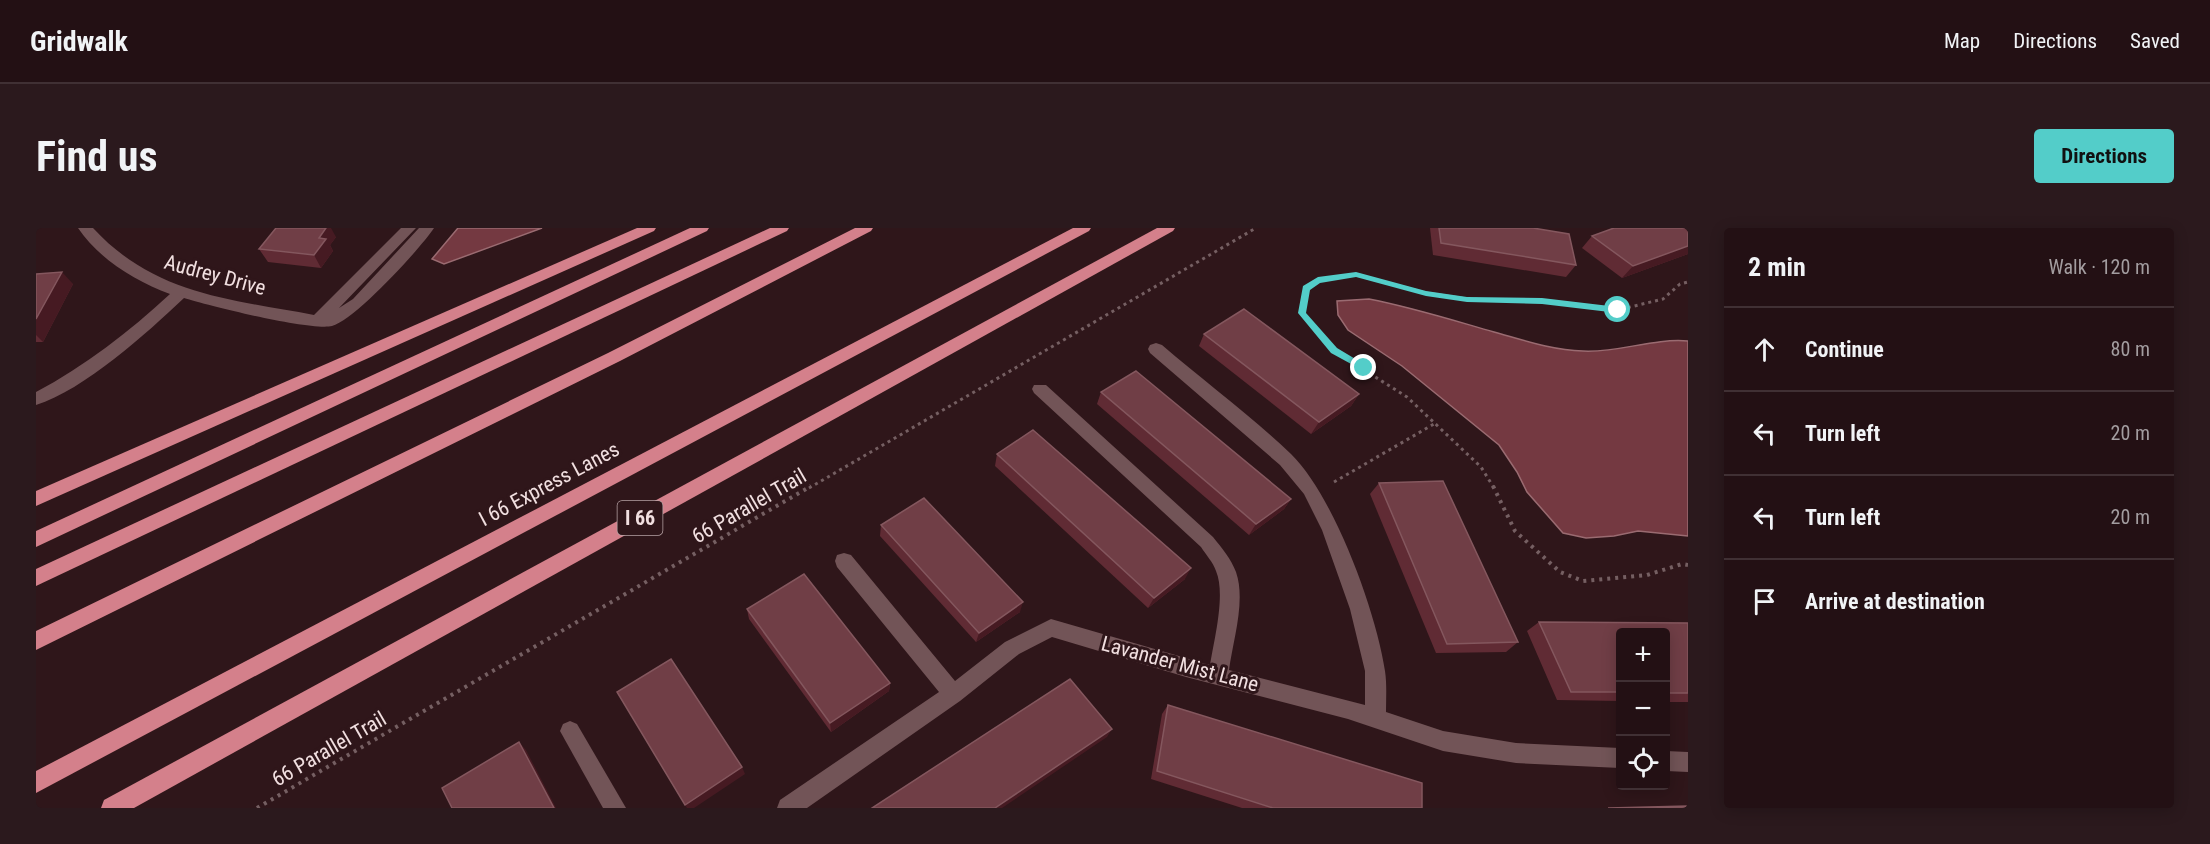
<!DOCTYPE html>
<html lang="en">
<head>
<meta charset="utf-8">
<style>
  body { margin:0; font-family:"Roboto Condensed",sans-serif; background:#2b191d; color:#f1f3f6 }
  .controls { position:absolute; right:18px; bottom:18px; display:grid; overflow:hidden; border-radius:6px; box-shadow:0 3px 15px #0003 }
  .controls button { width:54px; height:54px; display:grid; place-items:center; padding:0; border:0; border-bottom:2px solid #403034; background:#231014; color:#f1f3f6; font:30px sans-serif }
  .stop { position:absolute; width:18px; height:18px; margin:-14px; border:4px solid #53cdc9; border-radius:50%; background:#fff }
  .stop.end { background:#53cdc9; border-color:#fff; box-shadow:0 2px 6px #0008 }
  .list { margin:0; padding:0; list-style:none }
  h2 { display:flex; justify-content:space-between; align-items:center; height:78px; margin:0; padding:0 24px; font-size:26px }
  h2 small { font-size:20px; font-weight:400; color:#a39da0 }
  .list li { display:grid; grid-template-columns:39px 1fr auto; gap:18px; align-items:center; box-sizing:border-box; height:84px; padding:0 24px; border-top:2px solid #403034 }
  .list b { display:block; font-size:22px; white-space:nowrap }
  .list em { font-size:20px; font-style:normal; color:#a39da0 }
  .icon { flex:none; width:33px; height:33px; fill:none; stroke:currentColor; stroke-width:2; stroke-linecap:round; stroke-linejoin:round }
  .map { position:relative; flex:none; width:1652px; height:580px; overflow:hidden; border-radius:6px }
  header { display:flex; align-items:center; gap:36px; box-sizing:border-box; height:84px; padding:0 30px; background:#231014; border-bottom:2px solid #403034 }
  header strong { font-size:28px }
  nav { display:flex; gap:33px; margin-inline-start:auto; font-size:21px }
  .intro { display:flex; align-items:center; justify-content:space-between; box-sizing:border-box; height:144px; padding:0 36px }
  h1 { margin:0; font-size:42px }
  .button { padding:15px 27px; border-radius:6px; background:#53cdc9; color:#111; font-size:21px; font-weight:700 }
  main { display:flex; gap:36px; padding:0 36px }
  aside { flex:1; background:#231014; border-radius:6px; box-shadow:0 3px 15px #0003 }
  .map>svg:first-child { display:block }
  .water { fill:#743941; stroke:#9a6b71; stroke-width:1.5 }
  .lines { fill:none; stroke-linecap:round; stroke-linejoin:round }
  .path-far1 { stroke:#755f62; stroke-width:3; stroke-dasharray:3 4; stroke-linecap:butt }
  .path { stroke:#755f62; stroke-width:4; stroke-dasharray:3 5; stroke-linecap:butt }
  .minor { fill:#725457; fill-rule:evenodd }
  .highway { fill:#d4808b; fill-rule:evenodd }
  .wall { fill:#602b34 }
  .shaded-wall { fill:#461a22 }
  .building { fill:#703e46; stroke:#84575e; stroke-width:1.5 }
  .route { fill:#53cdc9 }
  .labels { text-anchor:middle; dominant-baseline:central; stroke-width:6; stroke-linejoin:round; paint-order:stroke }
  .shield { fill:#2f161a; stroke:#b7a3a5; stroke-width:1.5 }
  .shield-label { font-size:20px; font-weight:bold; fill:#f1dfe0 }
  .street-label { font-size:21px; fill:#f1dfe0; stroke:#2f161a }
</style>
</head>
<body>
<header>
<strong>Gridwalk</strong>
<nav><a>Map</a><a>Directions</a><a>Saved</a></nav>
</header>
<div class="intro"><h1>Find us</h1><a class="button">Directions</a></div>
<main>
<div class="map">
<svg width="1652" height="580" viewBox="0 0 1652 580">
  <rect width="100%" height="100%" fill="#2f161a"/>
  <g class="water">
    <polygon points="422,0 506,0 408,36 396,31"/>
    <path d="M1333,71C1375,79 1416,92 1458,104C1487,112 1516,122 1547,123C1583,125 1616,110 1652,113V308L1602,303L1578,308L1550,310L1527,305L1491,264L1481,244L1463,217L1366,138L1312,102L1302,87L1301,73Z"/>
  </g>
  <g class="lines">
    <g class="path-far1">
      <polyline points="1298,254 1398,196"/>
      <polyline points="773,260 1220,0"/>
      <polyline points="1458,260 1445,239 1371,169 1298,123 1266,85 1270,60 1282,52 1320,47 1390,65 1431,71 1506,73 1582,82 1627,71 1644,56 1652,54"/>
    </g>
    <g class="path">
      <polyline points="1457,258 1479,303 1524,344 1547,353 1611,347 1646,336 1652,337"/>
      <polyline points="221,580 775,258"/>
    </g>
    <g class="minor">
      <path d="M42,0H57C119,67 194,71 278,87L365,0H380L303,80L317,71L383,0H398C384,21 319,92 296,98C275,103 173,78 148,70C111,105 48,162 0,177V164C49,138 93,104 134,66C99,53 63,31 42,0Z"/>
      <path d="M1120,115L1126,117C1168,153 1215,188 1255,226C1298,268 1340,383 1349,443C1351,456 1350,471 1350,484L1407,503L1480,515L1584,520V540L1480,535L1407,523L1312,491L1150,449L1016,409L983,426L924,473L771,580H741L744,572L903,464L801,339L799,333L801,327L808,325L815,327L919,453L969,414L1015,391L1174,437C1178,412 1190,366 1180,343C1177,334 1170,327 1165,319L998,165L996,161L998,157H1010L1177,309C1186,320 1195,331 1200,344C1210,373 1197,412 1193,442L1329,477V443L1314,381L1286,302L1268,266L1244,237L1114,125L1112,121L1114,117Z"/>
      <polygon points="534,493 541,496 590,580 567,580 524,503 527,496"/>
      <polygon points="1630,523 1652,524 1652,544 1630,543"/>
    </g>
    <g class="highway">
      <polygon points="601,0 620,0 618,3 0,278 0,263"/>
      <polygon points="654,0 673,0 671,3 0,319 0,303"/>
      <polygon points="734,0 753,0 751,3 0,358 0,341"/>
      <polygon points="819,0 837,0 835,3 584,133 0,422 0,403 572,125"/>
      <polygon points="1037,0 1055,0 1053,3 0,565 0,543"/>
      <polygon points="1121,0 1139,0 1137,3 98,580 65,580 68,572"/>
    </g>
  </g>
  <g class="wall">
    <polygon points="1394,0 1497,0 1540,37 1530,49 1397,27"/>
    <polygon points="1652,0 1652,26 1586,50 1546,20 1556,8"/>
    <polygon points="300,9 294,17 297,23 285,40 232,34 223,21"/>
    <polygon points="0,46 37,56 7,114 0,114"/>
    <polygon points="1168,106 1323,166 1315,178 1275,206 1163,118"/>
    <polygon points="1065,164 1255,271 1248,281 1213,307 1061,176"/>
    <polygon points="961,226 1149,351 1112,380 959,238"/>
    <polygon points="1343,255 1482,414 1470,424 1400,425 1334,266"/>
    <polygon points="845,297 984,384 940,414 844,308"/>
    <polygon points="711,381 854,455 853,463 795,504 713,391"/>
    <polygon points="1503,394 1652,395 1652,474 1629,474 1629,405 1584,405 1584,473 1521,472 1491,403"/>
    <polygon points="1132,477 1386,580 1206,580 1115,551 1126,486"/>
  </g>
  <g class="shaded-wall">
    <polygon points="290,0 295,0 300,9 294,17 297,23 285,40 278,27 283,10"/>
    <polygon points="1652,18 1652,26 1586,50 1597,38"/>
    <polygon points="26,44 37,56 7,114 0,107 0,91"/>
    <polygon points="1323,166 1315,178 1275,206 1283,194"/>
    <polygon points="1255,271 1248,281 1213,307 1220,296"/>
    <polygon points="1155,340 1149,351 1112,380 1118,370"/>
    <polygon points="987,374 984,384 940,414 943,405"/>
    <polygon points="854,455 853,463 795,504 794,495"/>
    <polygon points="1076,501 1071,509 966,580 959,580"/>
    <polygon points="483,514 490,522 520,580 518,580"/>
    <polygon points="706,539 709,546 658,580 651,580 649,577"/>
  </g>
  <g class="building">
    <polygon points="240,0 290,0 283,10 290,11 278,27 223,21"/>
    <polygon points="1403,0 1497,0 1533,6 1540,37 1405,15"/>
    <polygon points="1578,0 1652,0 1652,18 1597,38 1556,8"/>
    <polygon points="26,44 0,91 0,46"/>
    <polygon points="1208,81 1323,166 1283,194 1168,106"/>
    <polygon points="1100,143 1255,271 1220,296 1065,164"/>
    <polygon points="997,202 1155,340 1118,370 961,226"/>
    <polygon points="1407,253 1482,414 1411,416 1343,255"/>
    <polygon points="888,270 987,374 943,405 845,297"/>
    <polygon points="768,346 854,455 794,495 711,381"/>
    <polygon points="1503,394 1652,395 1652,465 1629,465 1629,405 1584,405 1584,464 1535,464"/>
    <polygon points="635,431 706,539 649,577 581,464"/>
    <polygon points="1034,451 1076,501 959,580 836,580"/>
    <polygon points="1132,477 1386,555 1386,580 1237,580 1121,543"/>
    <polygon points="483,514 518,580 416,580 406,560"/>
    <polygon points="1652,578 1652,580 1572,580"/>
  </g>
  <polygon class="route" points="1320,44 1390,63 1431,69 1506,70 1582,79 1586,82 1582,85 1506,76 1431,74 1390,68 1320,49 1284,55 1274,62 1270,85 1301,120 1331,138 1332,140 1328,143 1295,125 1262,85 1267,58 1282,49"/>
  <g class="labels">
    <rect class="shield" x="581.5" y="273" width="45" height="34" rx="4.5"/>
    <g class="shield-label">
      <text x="604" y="290">I 66</text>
    </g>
    <g class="street-label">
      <text transform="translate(179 47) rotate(15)">Audrey Drive</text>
      <text transform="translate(513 256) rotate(-28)">I 66 Express Lanes</text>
      <text transform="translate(713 278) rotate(-30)">66 Parallel Trail</text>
      <text transform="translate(1144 436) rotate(15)">Lavander Mist Lane</text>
      <text transform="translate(293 521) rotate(-30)">66 Parallel Trail</text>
    </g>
  </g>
</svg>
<div class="controls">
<button>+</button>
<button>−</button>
<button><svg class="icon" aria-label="locate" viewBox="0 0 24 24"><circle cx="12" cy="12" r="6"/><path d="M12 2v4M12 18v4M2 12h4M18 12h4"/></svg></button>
</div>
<div class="stop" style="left:1582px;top:82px"></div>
<div class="stop end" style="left:1328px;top:140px"></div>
</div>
<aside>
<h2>2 min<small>Walk · 120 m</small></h2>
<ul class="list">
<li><svg class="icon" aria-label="ahead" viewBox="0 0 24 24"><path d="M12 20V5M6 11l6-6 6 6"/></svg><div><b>Continue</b></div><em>80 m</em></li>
<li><svg class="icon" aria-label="left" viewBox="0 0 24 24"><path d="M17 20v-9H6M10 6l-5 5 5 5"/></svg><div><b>Turn left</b></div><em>20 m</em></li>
<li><svg class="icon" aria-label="left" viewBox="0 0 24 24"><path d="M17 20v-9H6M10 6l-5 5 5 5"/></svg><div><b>Turn left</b></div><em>20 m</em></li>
<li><svg class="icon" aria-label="arrive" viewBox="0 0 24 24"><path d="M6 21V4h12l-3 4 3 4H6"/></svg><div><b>Arrive at destination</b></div></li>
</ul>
</aside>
</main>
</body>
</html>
